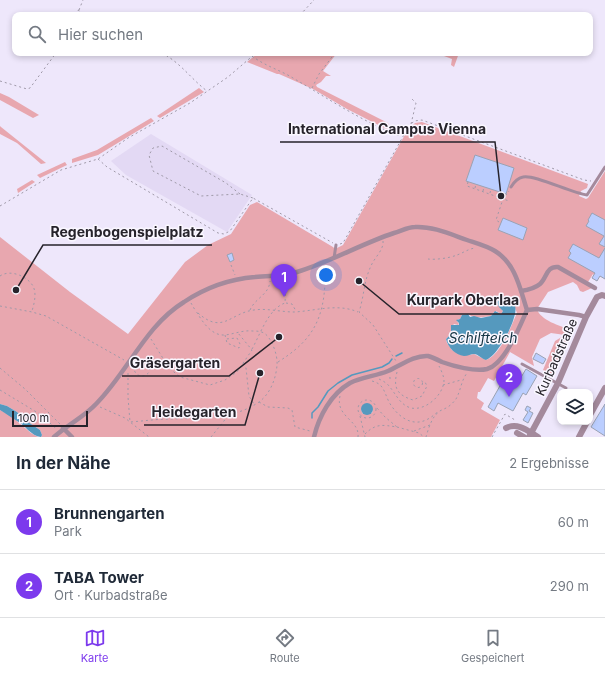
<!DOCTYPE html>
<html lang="de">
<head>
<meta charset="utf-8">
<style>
  body { margin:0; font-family:Inter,sans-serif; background:#f6f6f7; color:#1f2937 }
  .controls { position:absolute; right:12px; bottom:12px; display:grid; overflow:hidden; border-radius:8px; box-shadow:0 2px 6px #0003 }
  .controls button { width:36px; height:36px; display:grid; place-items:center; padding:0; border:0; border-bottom:1px solid #e0e1e3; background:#fff; color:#1f2937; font:20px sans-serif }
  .scale { position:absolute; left:12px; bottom:10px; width:76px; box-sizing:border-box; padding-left:4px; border:2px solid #26232b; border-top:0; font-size:11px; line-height:14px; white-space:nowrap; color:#26232b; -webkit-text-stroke:3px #faf7ff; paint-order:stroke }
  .you { position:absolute; left:326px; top:275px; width:14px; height:14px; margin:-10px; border:3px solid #fff; border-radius:50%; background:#1a73e8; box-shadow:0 0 0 6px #1a73e833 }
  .badge { display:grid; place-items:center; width:26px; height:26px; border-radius:50%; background:#7c3aed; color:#fff; font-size:13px; font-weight:700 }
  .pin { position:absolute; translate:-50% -33px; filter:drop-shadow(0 1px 2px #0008) }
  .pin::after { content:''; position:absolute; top:21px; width:14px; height:12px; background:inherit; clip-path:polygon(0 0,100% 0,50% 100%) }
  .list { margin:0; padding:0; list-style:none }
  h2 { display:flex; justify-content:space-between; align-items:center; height:52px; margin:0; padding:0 16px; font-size:17px }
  h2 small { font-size:13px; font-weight:400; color:#747a83 }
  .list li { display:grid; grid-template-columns:26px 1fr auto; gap:12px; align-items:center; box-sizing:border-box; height:64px; padding:0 16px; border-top:1px solid #e0e1e3 }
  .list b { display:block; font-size:15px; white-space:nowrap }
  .list p { margin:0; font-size:13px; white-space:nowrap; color:#747a83 }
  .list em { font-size:13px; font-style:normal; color:#747a83 }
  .icon { flex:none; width:22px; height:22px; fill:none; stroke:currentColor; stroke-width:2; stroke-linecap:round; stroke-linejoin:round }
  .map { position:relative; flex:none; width:605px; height:437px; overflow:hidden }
  .search { position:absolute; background:#fff; box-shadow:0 2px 6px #0003; left:12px; right:12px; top:12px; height:44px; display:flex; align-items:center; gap:10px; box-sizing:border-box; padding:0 14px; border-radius:8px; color:#747a83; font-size:15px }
  .sheet { height:180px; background:#fff }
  nav { display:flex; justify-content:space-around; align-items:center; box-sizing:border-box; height:56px; border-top:1px solid #e0e1e3; background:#fff; font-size:11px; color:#747a83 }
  nav a { display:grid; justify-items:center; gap:2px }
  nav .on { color:#7c3aed }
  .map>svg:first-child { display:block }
  .built { fill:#e3d9f4 }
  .green { fill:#e8a7af; fill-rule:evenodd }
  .water { fill:#5599be }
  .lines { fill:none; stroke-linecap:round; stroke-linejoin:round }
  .stream { stroke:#5599be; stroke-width:1.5 }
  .building { fill:#bbceff; stroke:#9aa2b4 }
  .path { stroke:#9f99a8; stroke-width:1; stroke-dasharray:2 3; stroke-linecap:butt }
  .service { stroke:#a48a9c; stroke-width:3 }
  .pedestrian { stroke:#a48a9c; stroke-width:4.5 }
  .minor { stroke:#a48a9c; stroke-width:6 }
  .labels { text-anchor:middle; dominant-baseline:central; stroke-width:3; stroke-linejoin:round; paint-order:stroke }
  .street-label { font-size:13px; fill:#26232b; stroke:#faf7ff }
  .water-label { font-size:14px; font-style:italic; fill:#133343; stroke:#faf7ff }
  .leader { fill:none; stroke:#26232b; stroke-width:1.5 }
  .callout-dot { fill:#26232b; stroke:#faf7ff; stroke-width:1.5 }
  .callout-label { font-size:14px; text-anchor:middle; font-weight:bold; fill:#26232b; stroke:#faf7ff; stroke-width:3; stroke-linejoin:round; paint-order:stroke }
</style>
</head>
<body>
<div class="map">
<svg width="605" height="437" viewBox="0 0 605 437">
  <rect width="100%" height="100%" fill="#eee7fb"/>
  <polygon class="built" points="151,134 252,195 227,232 126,175 111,161"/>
  <g class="green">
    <polygon points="258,53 337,53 323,71 331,76 326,76 321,82 316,85 317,87 388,123 392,132 347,109 313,89 279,74 277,74 247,62"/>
    <polygon points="436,53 459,53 454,67 451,65 452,59"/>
    <polygon points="199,88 204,92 160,118 157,116"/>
    <polygon points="0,93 9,97 39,115 33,118 0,100"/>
    <polygon points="151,118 154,121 98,155 72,163 72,159 97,150"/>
    <path d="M422,122L588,184L587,188L581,191L579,196L586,199L588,198L605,171V279L600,276L597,281L592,278L594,275L593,274L588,282L557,268L592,288L583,292L580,291L577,285L573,282L548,292L537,309C540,320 560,326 571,330L553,376L543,370L555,341L565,335L551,333L540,339L532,357L534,366L510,352L494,381L488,378L480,392H478L477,398L484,403L481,409L500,420L491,437H41L42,435L40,430L25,420L17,412L7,406L0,404V237L70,292L128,334L185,262L208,245L231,234L250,205L257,202L333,247L335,249L343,245L407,131L415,123ZM500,299L506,304L514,305L517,313C511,326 501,355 486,360L474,354L469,355H461L452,350L447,343L446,339L451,334V328L454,324L458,325L459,324L457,321L458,319H460L462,315L468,314C473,319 484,317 491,316L493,313L496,311L501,314L503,311L499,306L497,302ZM366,404H370L373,409L372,413L363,414L361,410Z"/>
    <polygon points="0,126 1,127 46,163 41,164 17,143 0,134"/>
    <polygon points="65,162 67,165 40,178 37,175"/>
    <polygon points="32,180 35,182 18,193 17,189"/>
    <polygon points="0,410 11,416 31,433 38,437 0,437"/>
  </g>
  <g class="water">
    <path d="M500,299L506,304L515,306C519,317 498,356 486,360C482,359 478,354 474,354C471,354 468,356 464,356C455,355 448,347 446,339L451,334V325H459V323L456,320L460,319L462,315L468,314L470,317L474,316L481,318L491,316L495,311L501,314L503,311L499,307L497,302Z"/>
    <circle cx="367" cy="409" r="6"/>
    <path d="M0,404L7,406L17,412L25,420L40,430L42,435L41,437C31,436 25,425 17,421C11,417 6,414 0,410Z"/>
  </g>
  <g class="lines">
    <g class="stream">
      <polyline points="396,356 402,353"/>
      <polyline points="312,418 312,413 318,407 328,391 338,383 352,375 382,367 389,363 392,359"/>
    </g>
  </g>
  <g class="building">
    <polygon points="475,155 514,168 506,194 466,181"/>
    <polygon points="592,213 605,220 605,247 599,244 604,236 586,226 589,221 588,220"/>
    <polygon points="503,218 527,228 523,240 498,230"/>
    <polygon points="573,244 599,258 605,248 605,279 600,276 597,281 592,278 595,273 568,258 571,253 569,251"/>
    <polygon points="232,253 234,260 230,262 227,255"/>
    <polygon points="536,353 546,359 543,364 533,359"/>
    <polygon points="526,369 537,376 526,395 523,393 513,411 498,403 494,411 488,407 505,377 517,384"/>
    <polygon points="605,404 605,436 591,427"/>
    <polygon points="527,406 531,408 529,411 533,413 528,423 523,420 528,412 525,410"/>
  </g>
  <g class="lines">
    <g class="path">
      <polyline points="79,10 83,0"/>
      <polyline points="76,15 78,10 87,15"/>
      <polyline points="300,15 314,0"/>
      <path d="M162,53C182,64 190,78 207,91"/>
      <path d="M252,56C265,66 280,70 293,78C327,98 360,120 397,135C406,135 408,127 414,121L422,120L584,180L591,181"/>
      <polyline points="0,81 27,89 30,88 56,53"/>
      <polyline points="312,88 319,74 335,53"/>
      <polyline points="411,124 416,103 412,99"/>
      <polyline points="98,159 107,167 218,233 224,234 230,231 253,198 333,243"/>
      <polyline points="468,182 467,186 509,201"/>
      <polyline points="475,188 476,184"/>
      <polyline points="483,191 484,187"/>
      <polyline points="490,193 491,189"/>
      <polyline points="240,194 226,183 162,146 153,148 149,155 153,171 201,196 240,194 253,198"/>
      <polyline points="499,196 501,192"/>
      <polyline points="0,206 61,170 98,159 128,138 190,103 228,77 256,53"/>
      <polyline points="499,222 496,220 503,199 509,191"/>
      <path d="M383,241C384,250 374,258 371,266C364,280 364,297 359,312L373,325L396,361"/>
      <polyline points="340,244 343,243 405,133"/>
      <path d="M428,259C435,260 450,258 457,255C463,253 468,249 475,248"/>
      <polyline points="231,265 235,275"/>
      <path d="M0,276C10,269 27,276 33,286C37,294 34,304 32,311"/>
      <polyline points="191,303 195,310"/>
      <polyline points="286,303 292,304 296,311"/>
      <polyline points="0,306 32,312 46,316 124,360"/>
      <path d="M250,310C255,298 269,295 270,281"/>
      <path d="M198,313C223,335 230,313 254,310C267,308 281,312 294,312C315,311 337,303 358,312"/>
      <polyline points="225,335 226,339 237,338 240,344 239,348 227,343 226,339"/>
      <polyline points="151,339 169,368 180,377 210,385 225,380 237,372 252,350 238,333"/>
      <path d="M252,349C260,335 268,309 285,303L286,284L284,279"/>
      <circle cx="142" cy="368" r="8"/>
      <path d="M278,362C305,345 320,328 324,295C325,286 326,277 324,268"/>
      <polyline points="244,363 246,368 249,396 254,404"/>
      <polyline points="0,368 25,389 60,424"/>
      <path d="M397,372C393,388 397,395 413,400L422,396L427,386L425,382L423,381"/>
      <path d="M128,373V397L130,422C144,421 157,419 170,419C199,418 233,420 259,402C270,394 276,379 277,365C278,356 272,338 264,333C260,331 256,331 252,331C243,330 234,334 225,335C211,336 202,321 196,311"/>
      <polygon points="390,377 390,379 389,379 389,378"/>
      <circle cx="418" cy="383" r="4.5"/>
      <path d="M379,379C383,381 387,383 389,386C396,394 400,405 411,408C426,411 443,395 444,381C444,376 441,370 439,366"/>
      <path d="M372,381C384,384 384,392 389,402C397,416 412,428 428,419C432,417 435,414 439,411"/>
      <polyline points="443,385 461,380"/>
      <polyline points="0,390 43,416 54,427 57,428"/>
      <path d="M340,396C335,417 360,420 358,437"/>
      <circle cx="367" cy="409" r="9"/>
      <polyline points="259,402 268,407 288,408 292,410 295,427 310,431"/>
      <polyline points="100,407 125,418 149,437"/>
      <polyline points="360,416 365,437"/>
      <polyline points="397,427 419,433 424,437"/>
      <polyline points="414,431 430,425"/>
      <path d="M365,434C376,423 383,425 397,427L385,417L377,408"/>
      <polyline points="211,437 228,416"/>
      <path d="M426,437C428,430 432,416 439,412C440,410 443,410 444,409C449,407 453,403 456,399C461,390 461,381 467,373"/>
      <polyline points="492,437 505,414 515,420"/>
    </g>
    <g class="service">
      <path d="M511,187C514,182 518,178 523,177C534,174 571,193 587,195L605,167"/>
      <polyline points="334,258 336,245"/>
      <polyline points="522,364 566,388"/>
    </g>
    <g class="pedestrian">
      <path d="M521,291C528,290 534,289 540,284C547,278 546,266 558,267L595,288"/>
      <polyline points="527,310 537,309 579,315 586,317"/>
      <polyline points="63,428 72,437"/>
      <path d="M54,437C67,425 84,417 96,404C128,372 145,326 184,302C205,288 230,279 255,277C271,275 280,277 297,272C330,262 361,244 394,233C401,231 408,227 415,227C432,226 450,234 467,240C476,243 487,246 495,251C516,264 520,289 527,310C520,326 505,364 487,369C475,372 453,366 442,362C438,360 432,357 428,356C414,355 400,366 388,371C376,376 362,377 350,383C331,394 319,416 314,437"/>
    </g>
    <g class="minor">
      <polyline points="590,415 605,388"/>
      <path d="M506,428C518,422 528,431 538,437"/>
      <polyline points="517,433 524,437"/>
      <polyline points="529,437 558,383 586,317 597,297 602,295 605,296"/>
      <polyline points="579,437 587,422"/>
    </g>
  </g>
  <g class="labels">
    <g class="street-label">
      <text transform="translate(556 357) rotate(-66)">Kurbadstraße</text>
    </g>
    <g class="water-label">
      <text x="483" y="337">Schilfteich</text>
    </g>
  </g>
  <path class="leader" d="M501 196L495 142H280M16 290L43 245H212M359 281L399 314H528M279 337L229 376H122M260 373L245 425H144"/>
  <g class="callout-dot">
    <circle cx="501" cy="196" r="4"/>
    <circle cx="16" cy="290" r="4"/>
    <circle cx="359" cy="281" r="4"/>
    <circle cx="279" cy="337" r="4"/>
    <circle cx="260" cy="373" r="4"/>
  </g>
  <g class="callout-label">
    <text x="387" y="134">International Campus Vienna</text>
    <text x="127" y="237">Regenbogenspielplatz</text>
    <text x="463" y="305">Kurpark Oberlaa</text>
    <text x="175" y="368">Gräsergarten</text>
    <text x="194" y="417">Heidegarten</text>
  </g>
</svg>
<div class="controls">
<button><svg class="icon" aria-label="layers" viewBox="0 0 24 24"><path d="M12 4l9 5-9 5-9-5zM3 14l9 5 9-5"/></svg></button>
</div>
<div class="scale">100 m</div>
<div class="you"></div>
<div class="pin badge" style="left:284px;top:297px">1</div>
<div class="pin badge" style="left:509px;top:397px">2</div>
<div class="search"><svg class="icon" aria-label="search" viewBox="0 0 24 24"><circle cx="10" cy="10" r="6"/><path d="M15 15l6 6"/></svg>Hier suchen</div>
</div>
<section class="sheet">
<h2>In der Nähe<small>2 Ergebnisse</small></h2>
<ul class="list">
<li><span class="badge">1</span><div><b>Brunnengarten</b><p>Park</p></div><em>60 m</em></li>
<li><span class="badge">2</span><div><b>TABA Tower</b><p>Ort · Kurbadstraße</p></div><em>290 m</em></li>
</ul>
</section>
<nav>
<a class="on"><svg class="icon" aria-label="map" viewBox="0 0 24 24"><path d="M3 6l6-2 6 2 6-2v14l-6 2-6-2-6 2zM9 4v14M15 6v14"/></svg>Karte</a>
<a><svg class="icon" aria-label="directions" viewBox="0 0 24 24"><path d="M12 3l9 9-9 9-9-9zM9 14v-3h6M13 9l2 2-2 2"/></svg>Route</a>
<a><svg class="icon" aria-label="saved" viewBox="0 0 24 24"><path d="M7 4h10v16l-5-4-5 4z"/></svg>Gespeichert</a>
</nav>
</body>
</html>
